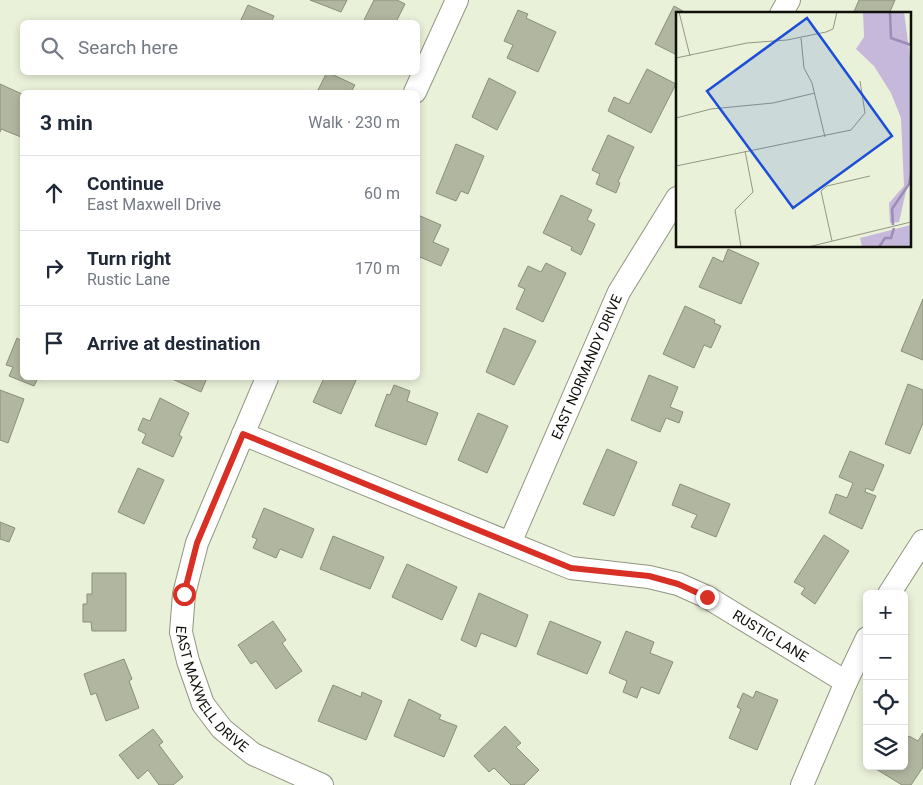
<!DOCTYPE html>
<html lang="en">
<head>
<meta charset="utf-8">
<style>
  body { margin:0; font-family:Roboto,sans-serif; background:#f2f2f3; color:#1f2937 }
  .controls { position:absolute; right:15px; bottom:15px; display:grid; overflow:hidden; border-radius:8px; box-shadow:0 2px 8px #0003 }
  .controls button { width:45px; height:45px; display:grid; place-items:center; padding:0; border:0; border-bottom:1px solid #e0e1e3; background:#fff; color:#1f2937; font:25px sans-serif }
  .stop { position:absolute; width:15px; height:15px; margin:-11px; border:4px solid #d93025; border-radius:50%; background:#fff }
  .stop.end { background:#d93025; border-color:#fff; box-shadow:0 1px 5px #0008 }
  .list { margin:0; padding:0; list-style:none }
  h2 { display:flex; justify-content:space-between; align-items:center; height:65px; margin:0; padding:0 20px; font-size:21px }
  h2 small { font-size:16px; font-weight:400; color:#747a83 }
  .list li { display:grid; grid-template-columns:32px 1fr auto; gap:15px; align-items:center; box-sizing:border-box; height:75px; padding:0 20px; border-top:1px solid #e0e1e3 }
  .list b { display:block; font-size:19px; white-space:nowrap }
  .list p { margin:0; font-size:16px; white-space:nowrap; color:#747a83 }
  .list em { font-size:16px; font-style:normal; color:#747a83 }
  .icon { flex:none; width:28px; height:28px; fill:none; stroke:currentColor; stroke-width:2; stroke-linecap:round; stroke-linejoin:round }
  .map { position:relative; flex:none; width:923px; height:785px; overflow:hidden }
  .search { position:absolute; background:#fff; box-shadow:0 2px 8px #0003; left:20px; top:20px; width:400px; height:55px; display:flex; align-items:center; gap:12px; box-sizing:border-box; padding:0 18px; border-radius:8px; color:#747a83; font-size:19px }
  .panel { position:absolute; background:#fff; box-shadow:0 2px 8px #0003; left:20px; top:90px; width:400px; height:290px; border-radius:8px }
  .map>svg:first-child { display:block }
  .building { fill:#b1b6a0; stroke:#898f79 }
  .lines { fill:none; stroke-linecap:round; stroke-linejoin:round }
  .minor-casing { stroke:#919680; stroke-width:24 }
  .minor { stroke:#fff; stroke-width:22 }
  .route { stroke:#d93025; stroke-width:6 }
  .labels { text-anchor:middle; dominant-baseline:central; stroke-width:4; stroke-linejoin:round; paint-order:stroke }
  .street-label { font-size:14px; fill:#0f1009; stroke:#fff }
  .inset-river { fill:none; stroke:#9d8cb8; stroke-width:2.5 }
  .inset-road { fill:none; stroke:#929786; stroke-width:1 }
  .view { fill:#1d4ed8; fill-opacity:0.15; stroke:#1d4ed8; stroke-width:2.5 }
  .inset-edge { fill:none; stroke:#0f1009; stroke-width:2.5 }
</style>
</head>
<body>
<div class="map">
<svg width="923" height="785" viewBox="0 0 923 785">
  <rect width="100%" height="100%" fill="#eaf1d9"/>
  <g class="building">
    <polygon points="310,0 347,0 341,12"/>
    <polygon points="374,0 397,0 405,4 396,22 363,22"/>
    <polygon points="859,0 895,0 889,14 853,14"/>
    <polygon points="248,5 274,16 271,22 240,22"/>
    <polygon points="674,6 688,14 677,14 677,55 655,44"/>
    <polygon points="518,10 528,14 526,18 556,32 538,72 507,58 513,45 504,41"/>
    <polygon points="647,69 676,84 651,133 608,111 614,97 629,104"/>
    <polygon points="327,72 355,85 351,92 317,92"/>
    <polygon points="489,78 516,92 497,130 472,117"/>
    <polygon points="0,84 22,94 21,137 1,129 0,132"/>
    <polygon points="608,135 634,147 618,182 620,183 616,193 596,184 600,174 592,170"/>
    <polygon points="456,144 484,156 468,194 461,191 456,201 436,193"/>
    <polygon points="561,195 592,210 587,220 595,224 581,255 571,250 572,247 543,233"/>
    <polygon points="418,215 441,225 433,242 449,249 441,266 420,257 418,262"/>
    <polygon points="728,249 759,263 741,304 699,287 713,257 723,262"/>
    <polygon points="546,263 566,273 543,322 516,309 525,289 518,286 528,266 541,272"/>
    <polygon points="923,299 923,360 901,351"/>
    <polygon points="685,306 715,320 714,323 721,326 711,348 704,345 694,368 663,354"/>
    <polygon points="504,328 536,341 514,385 486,372"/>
    <polygon points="17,338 22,341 22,378 43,378 42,380 38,378 34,386 9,376 13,367 6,365"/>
    <polygon points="649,375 678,387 670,407 683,412 679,423 666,418 660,432 631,420"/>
    <polygon points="170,378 207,378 201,392"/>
    <polygon points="324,378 357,378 341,414 313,402"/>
    <polygon points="908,384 923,390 923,423 910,454 885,444"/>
    <polygon points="394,385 410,391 407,401 438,413 426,445 375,426 387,394 390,395"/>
    <polygon points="0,390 24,399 8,443 0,440"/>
    <polygon points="160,398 189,413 179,435 182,437 173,457 142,443 146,434 138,430 143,418 150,421"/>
    <polygon points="478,413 508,426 487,473 458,460"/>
    <polygon points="607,449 637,462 614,516 583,504"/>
    <polygon points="850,451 884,465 873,491 866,488 865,492 876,496 862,529 829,513 836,494 847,498 853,483 839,477"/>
    <polygon points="138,468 164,480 144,524 118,512"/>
    <polygon points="680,484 730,504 716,537 691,527 697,515 672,505"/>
    <polygon points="264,508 314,529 302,558 280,549 276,558 253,548 257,539 252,537"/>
    <polygon points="0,522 15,528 9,542 0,539"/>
    <polygon points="824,535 849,551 815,604 801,594 805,588 794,582"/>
    <polygon points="333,536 384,557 370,589 320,569"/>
    <polygon points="407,564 457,587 442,620 392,597"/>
    <polygon points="92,573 126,573 126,631 92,631 91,622 83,622 83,604 87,604 87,594 92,594"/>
    <polygon points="479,593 528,615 516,647 481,633 476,647 461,640"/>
    <polygon points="273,621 286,640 282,643 302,671 276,689 256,661 251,664 238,645"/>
    <polygon points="550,621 601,642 587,674 537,654"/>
    <polygon points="626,631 654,642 650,653 673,662 659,694 641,687 637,698 623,692 627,681 609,673"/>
    <polygon points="124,659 132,679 129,681 139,708 106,721 96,693 91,695 84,674"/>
    <polygon points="333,685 361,697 362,692 382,701 366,740 318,721"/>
    <polygon points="756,691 778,700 757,750 729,738 741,709 737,707 743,693 753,698"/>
    <polygon points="409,699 441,715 439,719 457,726 444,757 394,736"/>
    <polygon points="505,726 521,743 516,747 539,770 524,785 511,785 494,768 489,772 474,756"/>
    <polygon points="153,729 163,742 159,745 183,777 173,785 159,785 148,770 138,779 119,755"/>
    <polygon points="923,733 923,767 911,785 902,785 876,769 878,766 904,766 904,744 909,736 918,741"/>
  </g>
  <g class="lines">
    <defs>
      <g id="minor">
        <polyline points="781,14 789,0"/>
        <polyline points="415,92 457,0"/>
        <path id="s1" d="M267,378L197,543L184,594L181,632L188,661L203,704L222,729L253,754L322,785"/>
        <path id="s2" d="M243,434L571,568L649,577L678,584L707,597L846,682"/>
        <path id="s3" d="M510,543L619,292L677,198"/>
        <polyline points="889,594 923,541"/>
        <polyline points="802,785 846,682 867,638"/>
      </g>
    </defs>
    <use href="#minor" class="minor-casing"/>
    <use href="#minor" class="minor"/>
  </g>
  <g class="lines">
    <polyline class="route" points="184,594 197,543 243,434 571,568 649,576 678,584 707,597"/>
  </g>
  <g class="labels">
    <g class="street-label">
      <text stroke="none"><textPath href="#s3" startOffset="192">EAST NORMANDY DRIVE</textPath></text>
      <text stroke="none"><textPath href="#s2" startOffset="569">RUSTIC LANE</textPath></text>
      <text stroke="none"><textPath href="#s1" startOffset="336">EAST MAXWELL DRIVE</textPath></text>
    </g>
  </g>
  <g transform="translate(676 12)">
    <rect width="235" height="235" fill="#eaf1d9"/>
    <path d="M187,0H228L235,53V157L223,210L214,211L213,191L228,174L225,106L215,81L198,54L180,37L188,25ZM235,213V235H186L184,226Z" fill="#c5b8db"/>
    <path class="inset-river" d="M214,0L215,26L235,33M217,213L216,197L233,172L235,161M203,235L209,226H215L218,216"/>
    <path class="inset-road" d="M3,0L14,44M125,26L128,56L136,71L149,125M0,46L71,31L111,28L150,20L157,17L161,0M0,106L35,97L97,91L139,81M0,154L175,118L189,101L184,69M156,229L145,179L151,174L194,164M65,235L59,198L77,180L69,139M132,235L235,210"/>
    <path class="view" d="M131,6L216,124L117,196L31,79Z"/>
    <rect width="235" height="235" class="inset-edge"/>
  </g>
</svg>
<div class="controls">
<button>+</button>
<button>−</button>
<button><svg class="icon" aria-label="locate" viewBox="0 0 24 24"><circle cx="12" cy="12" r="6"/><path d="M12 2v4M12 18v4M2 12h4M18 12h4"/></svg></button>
<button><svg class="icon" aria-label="layers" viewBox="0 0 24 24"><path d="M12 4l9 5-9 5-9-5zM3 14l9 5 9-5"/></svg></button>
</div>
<div class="stop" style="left:184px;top:594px"></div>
<div class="stop end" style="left:707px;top:597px"></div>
<div class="search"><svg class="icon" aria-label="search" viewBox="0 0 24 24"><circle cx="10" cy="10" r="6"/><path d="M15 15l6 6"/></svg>Search here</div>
<section class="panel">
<h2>3 min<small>Walk · 230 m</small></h2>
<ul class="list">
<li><svg class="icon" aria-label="ahead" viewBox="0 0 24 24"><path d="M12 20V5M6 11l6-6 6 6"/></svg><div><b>Continue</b><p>East Maxwell Drive</p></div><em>60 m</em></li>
<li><svg class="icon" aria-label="right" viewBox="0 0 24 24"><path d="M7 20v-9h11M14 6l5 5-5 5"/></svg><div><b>Turn right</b><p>Rustic Lane</p></div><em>170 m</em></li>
<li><svg class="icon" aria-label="arrive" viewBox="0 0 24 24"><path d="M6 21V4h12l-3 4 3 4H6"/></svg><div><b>Arrive at destination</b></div></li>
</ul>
</section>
</div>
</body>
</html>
